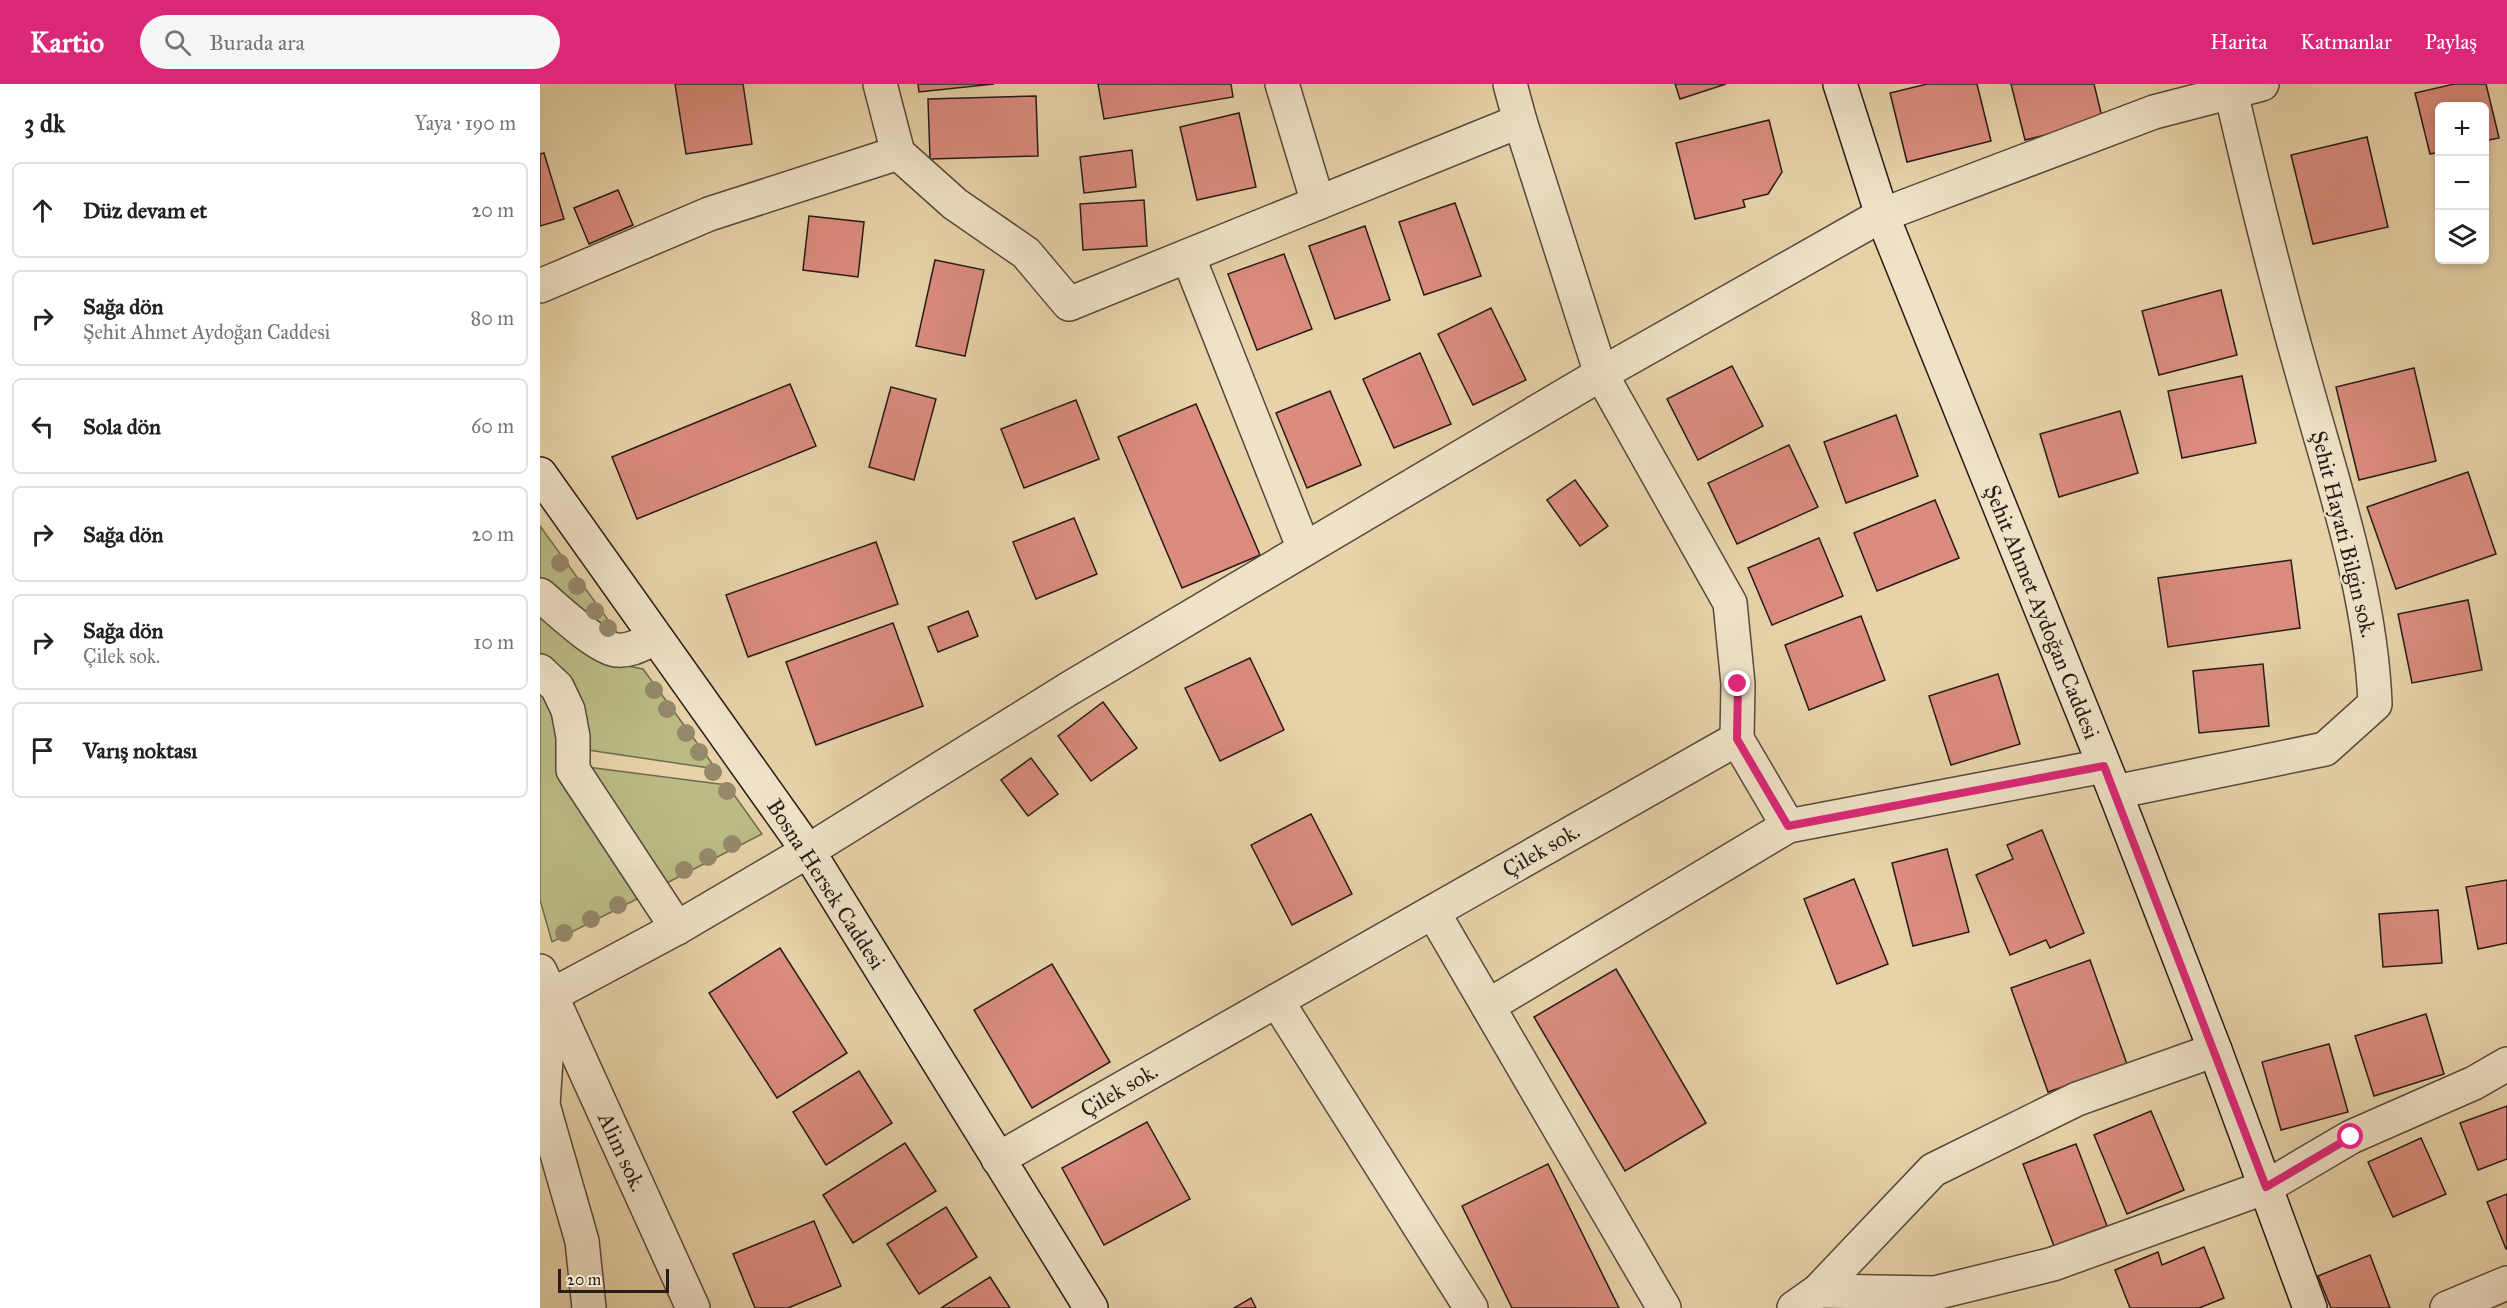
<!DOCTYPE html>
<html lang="tr">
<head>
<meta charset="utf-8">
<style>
  body { margin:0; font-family:"IM FELL Great Primer",serif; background:#f6f6f6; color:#202124 }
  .controls { position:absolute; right:18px; top:18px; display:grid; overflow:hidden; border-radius:9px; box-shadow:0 3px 9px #0003 }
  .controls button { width:54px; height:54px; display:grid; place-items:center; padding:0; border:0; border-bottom:2px solid #e0e0e0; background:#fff; color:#202124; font:30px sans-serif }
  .scale { position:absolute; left:18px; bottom:15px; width:111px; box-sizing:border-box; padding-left:6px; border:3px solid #271c17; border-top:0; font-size:16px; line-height:21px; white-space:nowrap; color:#271c17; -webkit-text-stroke:4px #efe2c7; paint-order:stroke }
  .stop { position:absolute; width:18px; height:18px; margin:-14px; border:4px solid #db2777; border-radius:50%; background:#fff }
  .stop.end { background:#db2777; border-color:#fff; box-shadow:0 2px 6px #0008 }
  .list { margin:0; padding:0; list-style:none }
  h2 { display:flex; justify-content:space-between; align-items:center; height:78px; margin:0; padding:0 24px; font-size:26px }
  h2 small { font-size:20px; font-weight:400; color:#757577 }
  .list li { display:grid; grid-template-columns:39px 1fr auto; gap:18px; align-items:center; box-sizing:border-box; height:96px; margin:0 12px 12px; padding:0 12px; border:2px solid #e0e0e0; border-radius:9px }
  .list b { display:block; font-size:22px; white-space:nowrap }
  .list p { margin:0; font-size:20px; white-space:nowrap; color:#757577 }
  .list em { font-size:20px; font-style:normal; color:#757577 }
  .icon { flex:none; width:33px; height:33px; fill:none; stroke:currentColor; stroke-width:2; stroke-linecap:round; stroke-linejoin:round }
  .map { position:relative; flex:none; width:1967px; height:1224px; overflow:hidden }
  header { display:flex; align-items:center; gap:36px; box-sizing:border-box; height:84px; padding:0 30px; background:#db2777; color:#fff }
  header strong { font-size:28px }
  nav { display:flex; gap:33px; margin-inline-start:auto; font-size:21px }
  .search { width:420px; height:54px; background:#f6f6f6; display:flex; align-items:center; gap:15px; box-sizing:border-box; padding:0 21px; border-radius:33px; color:#757577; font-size:22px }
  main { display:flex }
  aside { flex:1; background:#fff }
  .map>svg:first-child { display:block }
  .green { fill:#babb85; stroke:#706c4e; stroke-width:1.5 }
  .building { fill:#db8c7e; stroke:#271c17; stroke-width:1.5 }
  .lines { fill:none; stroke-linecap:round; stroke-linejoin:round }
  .street-casing { stroke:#574a3c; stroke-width:36 }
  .secondary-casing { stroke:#271c17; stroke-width:36 }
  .street { stroke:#efe2c7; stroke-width:33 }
  .secondary { stroke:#efe2c7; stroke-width:33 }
  .tree { fill:#96886b }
  .route { stroke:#db2777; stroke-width:8 }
  .labels { text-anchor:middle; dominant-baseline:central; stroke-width:4.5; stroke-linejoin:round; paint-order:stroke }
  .street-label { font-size:22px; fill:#271c17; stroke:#efe2c7 }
</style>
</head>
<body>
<header>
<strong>Kartio</strong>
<div class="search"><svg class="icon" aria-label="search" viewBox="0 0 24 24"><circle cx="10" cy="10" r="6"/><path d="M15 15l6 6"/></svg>Burada ara</div>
<nav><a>Harita</a><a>Katmanlar</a><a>Paylaş</a></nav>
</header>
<main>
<aside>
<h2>3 dk<small>Yaya · 190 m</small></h2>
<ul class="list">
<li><svg class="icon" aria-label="ahead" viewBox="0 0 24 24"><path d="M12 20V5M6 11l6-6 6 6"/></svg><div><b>Düz devam et</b></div><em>20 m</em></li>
<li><svg class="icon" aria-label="right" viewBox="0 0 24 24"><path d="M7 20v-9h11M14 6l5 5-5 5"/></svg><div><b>Sağa dön</b><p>Şehit Ahmet Aydoğan Caddesi</p></div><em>80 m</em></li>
<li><svg class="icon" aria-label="left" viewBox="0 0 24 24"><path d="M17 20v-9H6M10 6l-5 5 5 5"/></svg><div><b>Sola dön</b></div><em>60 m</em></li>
<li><svg class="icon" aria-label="right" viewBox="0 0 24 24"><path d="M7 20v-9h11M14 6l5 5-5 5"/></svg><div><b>Sağa dön</b></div><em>20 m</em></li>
<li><svg class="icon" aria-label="right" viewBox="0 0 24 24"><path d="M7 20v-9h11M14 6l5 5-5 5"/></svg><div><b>Sağa dön</b><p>Çilek sok.</p></div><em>10 m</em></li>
<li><svg class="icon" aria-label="arrive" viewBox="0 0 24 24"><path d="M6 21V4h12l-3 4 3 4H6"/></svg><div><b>Varış noktası</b></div></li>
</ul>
</aside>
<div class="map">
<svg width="1967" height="1224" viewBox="0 0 1967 1224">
  <rect width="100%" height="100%" fill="#e7d2a9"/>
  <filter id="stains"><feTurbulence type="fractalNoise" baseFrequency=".00333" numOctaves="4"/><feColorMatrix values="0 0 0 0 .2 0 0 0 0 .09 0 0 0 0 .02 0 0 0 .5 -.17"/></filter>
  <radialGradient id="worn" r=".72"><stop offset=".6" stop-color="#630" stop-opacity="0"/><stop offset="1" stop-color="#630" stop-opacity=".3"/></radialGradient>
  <g class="green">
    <polygon points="0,442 76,547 66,552 0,500"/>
    <polygon points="0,523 83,581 103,585 176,685 48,666 0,576"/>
    <polygon points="0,602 107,810 12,858 0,816"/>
    <polygon points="39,682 187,701 222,750 121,802"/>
  </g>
  <g class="building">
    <polygon points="135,0 203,0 212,60 146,70"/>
    <polygon points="378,0 454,0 379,8"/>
    <polygon points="558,0 691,0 693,13 564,35"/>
    <polygon points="1135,0 1186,0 1140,15"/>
    <polygon points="1387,0 1437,0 1451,57 1367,78 1350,9"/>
    <polygon points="1471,0 1554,0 1563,37 1485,56"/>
    <polygon points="1914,0 1946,0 1959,54 1944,57 1944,22 1900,22 1900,68 1890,70 1875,9"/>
    <polygon points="496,12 498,72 390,75 388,15"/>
    <polygon points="699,29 716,103 657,116 640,43"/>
    <polygon points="1229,36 1242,88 1228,110 1203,116 1205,123 1155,135 1136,59"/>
    <polygon points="1827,53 1848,143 1773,160 1751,71"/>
    <polygon points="592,66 596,103 544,109 540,73"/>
    <polygon points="4,69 24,135 0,142 0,70"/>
    <polygon points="78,106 93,141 49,160 34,124"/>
    <polygon points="604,116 607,162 543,166 540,120"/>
    <polygon points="915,119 941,192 884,211 859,138"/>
    <polygon points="269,132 324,138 318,193 263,186"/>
    <polygon points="825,142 850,216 795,235 769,162"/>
    <polygon points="744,170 772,245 717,266 688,190"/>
    <polygon points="395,176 444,186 425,272 376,262"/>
    <polygon points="1681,206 1697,271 1619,291 1602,227"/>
    <polygon points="951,224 986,296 933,321 898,250"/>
    <polygon points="880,269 911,340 854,364 823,295"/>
    <polygon points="1192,282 1223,342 1158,376 1127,315"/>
    <polygon points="1874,284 1896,377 1819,396 1796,303"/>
    <polygon points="1702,292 1716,359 1642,374 1628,307"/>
    <polygon points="250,300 276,362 97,435 72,373"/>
    <polygon points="351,303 396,315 374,396 329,383"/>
    <polygon points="790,307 821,381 767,404 736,329"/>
    <polygon points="536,316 559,375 484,404 461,345"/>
    <polygon points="656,320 720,471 642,504 578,353"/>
    <polygon points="1580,327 1598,389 1519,413 1500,350"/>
    <polygon points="1356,331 1378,392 1306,419 1284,358"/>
    <polygon points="1249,361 1278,423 1197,460 1168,399"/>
    <polygon points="1928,388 1956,470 1856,505 1827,423"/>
    <polygon points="1035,396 1068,442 1040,462 1007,416"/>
    <polygon points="1395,416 1419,474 1337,507 1314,449"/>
    <polygon points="534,434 557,490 496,515 473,458"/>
    <polygon points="1279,454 1303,512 1232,541 1208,484"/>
    <polygon points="336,458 358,520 208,573 186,511"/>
    <polygon points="1751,476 1760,544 1628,563 1618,494"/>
    <polygon points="1928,516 1942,586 1872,599 1858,530"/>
    <polygon points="428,527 438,552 398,568 388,543"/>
    <polygon points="1321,532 1345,596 1269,626 1245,561"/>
    <polygon points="353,539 383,622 276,661 246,578"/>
    <polygon points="710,574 744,646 680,677 645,604"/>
    <polygon points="1723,580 1729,642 1659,649 1653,587"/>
    <polygon points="1458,590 1480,660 1411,681 1389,612"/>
    <polygon points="563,618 597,664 551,697 518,652"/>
    <polygon points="491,674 518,710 488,732 461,696"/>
    <polygon points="771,730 812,810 752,841 711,761"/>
    <polygon points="1502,746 1544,849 1510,864 1506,856 1470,871 1436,791 1473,775 1467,761"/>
    <polygon points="1407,765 1429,848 1373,862 1352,779"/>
    <polygon points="1314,795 1348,880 1297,900 1264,815"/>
    <polygon points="1967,796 1967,859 1938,865 1926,803"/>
    <polygon points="1898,826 1902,879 1843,883 1839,830"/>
    <polygon points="240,864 307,969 237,1014 169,909"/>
    <polygon points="1550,876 1587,980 1508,1008 1471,904"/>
    <polygon points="512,880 570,978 492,1024 434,926"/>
    <polygon points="1076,885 1166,1039 1085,1087 994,933"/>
    <polygon points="1886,930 1904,990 1834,1012 1815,952"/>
    <polygon points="1789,960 1808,1028 1741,1046 1722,978"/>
    <polygon points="319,987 352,1039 286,1081 253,1028"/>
    <polygon points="1967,1022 1967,1075 1938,1086 1920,1039"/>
    <polygon points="1611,1027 1644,1106 1587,1130 1554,1051"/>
    <polygon points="607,1038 650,1115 564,1161 522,1084"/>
    <polygon points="1881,1054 1906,1110 1853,1133 1828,1078"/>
    <polygon points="365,1059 396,1107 313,1159 283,1111"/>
    <polygon points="1536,1060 1567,1142 1514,1162 1483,1080"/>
    <polygon points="1008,1080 1079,1224 972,1224 922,1122"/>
    <polygon points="1967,1110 1967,1164 1966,1165 1947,1118"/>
    <polygon points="406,1123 437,1173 379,1210 347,1160"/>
    <polygon points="274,1137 301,1202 248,1224 215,1224 193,1170"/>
    <polygon points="1664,1163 1684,1214 1659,1224 1590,1224 1575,1186 1618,1168 1622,1181"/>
    <polygon points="1830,1171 1850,1224 1791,1224 1778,1192"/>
    <polygon points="450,1193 470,1224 401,1224"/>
    <polygon points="711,1214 716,1224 694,1224"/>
  </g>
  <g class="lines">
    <defs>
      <g id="street">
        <polyline points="340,0 358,69"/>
        <polyline points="742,0 778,119"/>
        <polyline points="970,0 980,37"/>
        <polyline points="648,172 764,465"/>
        <polyline points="0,202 169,130 358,69 415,120 486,169 529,220 980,37 1061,290 1190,519 1198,600 1197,655 458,1075"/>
        <path d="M0,511C17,525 55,562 76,566C90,568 104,559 116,554"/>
        <polyline points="0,587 17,603 28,626 33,653 33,686 137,844"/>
        <path d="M1575,708L1785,665L1835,620C1831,512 1795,406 1766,302C1738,205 1714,107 1691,8"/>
        <polyline points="1248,742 1564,682"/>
        <polyline points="893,828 1124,1224"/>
        <polyline points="0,887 153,1224"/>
        <polyline points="0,916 10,912 137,844 268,767 530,604 1061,290 1342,131 1614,28 1722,0"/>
        <polyline points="10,917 3,1021 42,1157 49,1224"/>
        <polyline points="737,917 931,1224"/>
        <polyline points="948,922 1248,742 1197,655"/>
        <polyline points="1278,1207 1395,1209 1513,1180 1726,1103 1811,1053 1934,999 1967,980"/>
        <polyline points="1254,1224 1278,1207 1393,1086 1537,1015 1675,966"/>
        <polyline points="1907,1224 1967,1199"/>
      </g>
      <g id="secondary">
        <polyline points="1300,0 1342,131 1575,708 1675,966 1770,1224"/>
        <polyline points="0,390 268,767 551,1224"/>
      </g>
    </defs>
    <use href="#street" class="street-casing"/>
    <use href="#secondary" class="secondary-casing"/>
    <use href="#street" class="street"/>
    <use href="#secondary" class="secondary"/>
  </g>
  <g class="tree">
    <circle cx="20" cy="479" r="9"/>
    <circle cx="37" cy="502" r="9"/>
    <circle cx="55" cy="527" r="9"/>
    <circle cx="68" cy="544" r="9"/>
    <circle cx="114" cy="606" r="9"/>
    <circle cx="127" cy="625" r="9"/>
    <circle cx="146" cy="649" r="9"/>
    <circle cx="159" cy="668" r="9"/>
    <circle cx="173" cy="688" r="9"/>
    <circle cx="187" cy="707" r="9"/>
    <circle cx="192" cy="760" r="9"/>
    <circle cx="168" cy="773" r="9"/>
    <circle cx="144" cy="786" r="9"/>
    <circle cx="78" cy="821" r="9"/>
    <circle cx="51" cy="835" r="9"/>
    <circle cx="24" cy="849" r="9"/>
  </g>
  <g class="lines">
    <polyline class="route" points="1198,600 1197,655 1248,742 1564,682 1726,1103 1811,1053"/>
  </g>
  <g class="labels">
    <g class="street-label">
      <text transform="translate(1804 450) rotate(76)">Şehit Hayati Bilgin sok.</text>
      <text transform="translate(1502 528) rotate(68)">Şehit Ahmet Aydoğan Caddesi</text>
      <text transform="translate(1001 766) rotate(-30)">Çilek sok.</text>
      <text transform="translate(286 800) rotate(57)">Bosna Hersek Caddesi</text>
      <text transform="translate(579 1006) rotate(-30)">Çilek sok.</text>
      <text transform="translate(82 1068) rotate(65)">Alim sok.</text>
    </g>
  </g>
  <rect width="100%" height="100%" filter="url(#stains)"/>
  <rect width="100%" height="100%" fill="url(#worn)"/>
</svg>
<div class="controls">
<button>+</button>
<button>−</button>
<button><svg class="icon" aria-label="layers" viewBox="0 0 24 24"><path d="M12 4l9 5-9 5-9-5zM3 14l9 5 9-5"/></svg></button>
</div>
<div class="scale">20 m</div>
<div class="stop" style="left:1811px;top:1053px"></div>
<div class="stop end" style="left:1198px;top:600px"></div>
</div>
</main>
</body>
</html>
